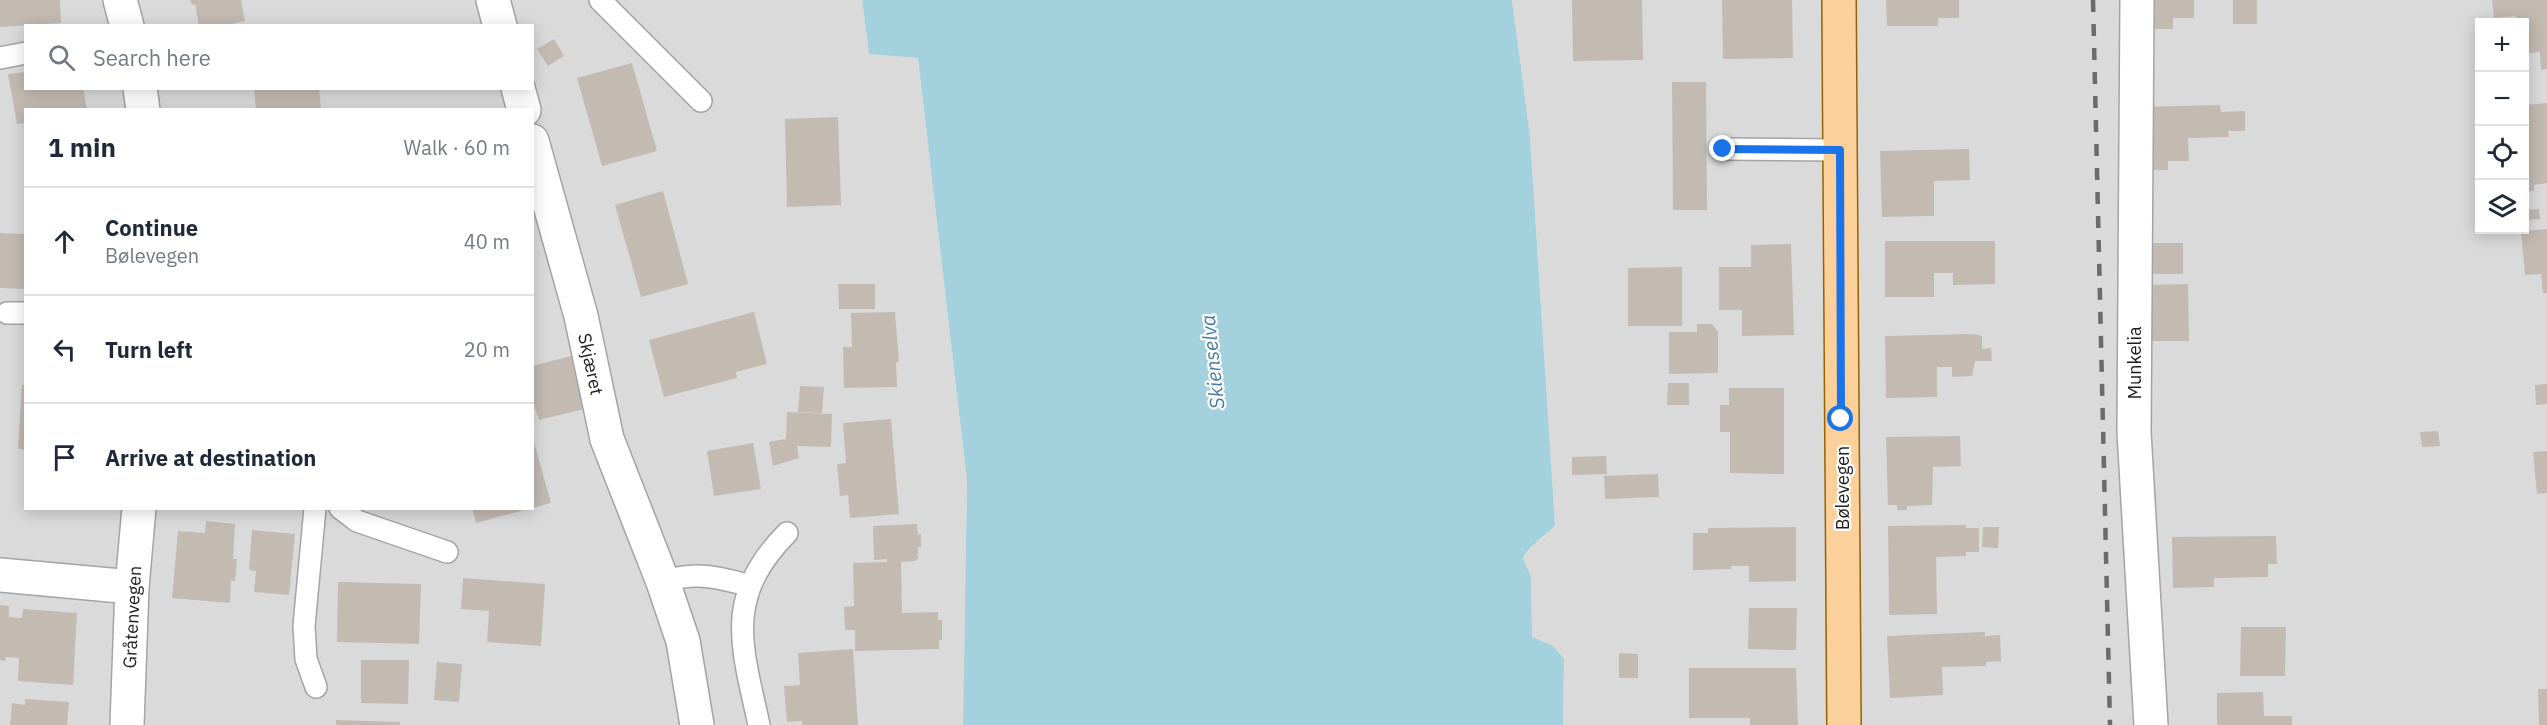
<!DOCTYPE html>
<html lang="en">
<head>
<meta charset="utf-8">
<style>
  body { margin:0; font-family:"IBM Plex Sans",sans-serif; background:#f2f2f3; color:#1f2937 }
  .controls { position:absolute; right:18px; top:18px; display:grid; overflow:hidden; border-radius:0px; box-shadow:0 3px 15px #0003 }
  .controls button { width:54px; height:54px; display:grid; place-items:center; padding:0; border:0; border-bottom:2px solid #e0e1e3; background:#fff; color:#1f2937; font:30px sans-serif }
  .stop { position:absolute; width:18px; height:18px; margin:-14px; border:4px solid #1a73e8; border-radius:50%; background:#fff }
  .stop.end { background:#1a73e8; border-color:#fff; box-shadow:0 2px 6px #0008 }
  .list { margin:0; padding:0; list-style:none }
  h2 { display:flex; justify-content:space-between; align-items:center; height:78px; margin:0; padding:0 24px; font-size:26px }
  h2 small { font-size:20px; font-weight:400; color:#747a83 }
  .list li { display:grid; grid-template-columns:39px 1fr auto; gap:18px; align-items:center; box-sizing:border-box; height:108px; padding:0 24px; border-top:2px solid #e0e1e3 }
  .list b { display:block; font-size:22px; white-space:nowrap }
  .list p { margin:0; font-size:20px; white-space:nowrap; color:#747a83 }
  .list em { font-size:20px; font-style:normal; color:#747a83 }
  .icon { flex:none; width:33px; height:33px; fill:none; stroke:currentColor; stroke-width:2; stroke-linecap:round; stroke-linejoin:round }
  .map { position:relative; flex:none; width:2547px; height:725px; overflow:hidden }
  .search { position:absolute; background:#fff; box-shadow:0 3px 15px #0003; left:24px; top:24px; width:510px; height:66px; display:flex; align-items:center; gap:15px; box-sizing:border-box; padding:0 21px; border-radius:0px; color:#747a83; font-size:22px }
  .panel { position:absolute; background:#fff; box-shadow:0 3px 15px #0003; left:24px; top:108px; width:510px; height:402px; border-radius:0px }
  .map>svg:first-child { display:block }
  .residential { fill:#dbdada; fill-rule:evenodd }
  .water { fill:#a3d1dd }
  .building { fill:#c3bab2 }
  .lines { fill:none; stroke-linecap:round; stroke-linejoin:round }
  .service-casing { stroke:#a4a4a4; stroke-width:24 }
  .minor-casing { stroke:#a4a4a4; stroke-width:36 }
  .tertiary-casing { stroke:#a4a4a4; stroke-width:36 }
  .primary-casing { stroke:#976200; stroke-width:36 }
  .service { stroke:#fff; stroke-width:21 }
  .minor { stroke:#fff; stroke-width:33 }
  .tertiary { stroke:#fff; stroke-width:33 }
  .primary { stroke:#fcd09a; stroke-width:33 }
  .rail { stroke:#6b6b6b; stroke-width:4.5; stroke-dasharray:12 12; stroke-linecap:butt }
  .route { stroke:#1a73e8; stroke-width:8 }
  .labels { text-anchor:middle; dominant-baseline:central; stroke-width:4.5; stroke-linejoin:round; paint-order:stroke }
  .street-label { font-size:18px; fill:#1d1d1d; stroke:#fff }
  .water-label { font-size:20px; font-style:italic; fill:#4678a5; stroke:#fff }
</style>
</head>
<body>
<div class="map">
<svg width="2547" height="725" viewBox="0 0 2547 725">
  <rect width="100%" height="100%" fill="#efebe3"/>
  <g class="residential">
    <path d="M0,0H862L869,54L918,58L967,481L963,725H0ZM26,26H532V88H26ZM26,110H532V508H26Z"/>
    <path d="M1512,0H2547V725H1563L1564,659L1552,645L1532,637L1531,577L1523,558L1528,546L1545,537L1555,525L1530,136ZM2480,22H2524V230H2480Z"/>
  </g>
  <path class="water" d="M862,0H1512L1530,136L1555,525C1545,538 1530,543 1523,558L1531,577L1532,637L1552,645L1564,659L1563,725H963L967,481L918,58L869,54Z"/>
  <g class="building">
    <polygon points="0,0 60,0 61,23 0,27"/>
    <polygon points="190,0 241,0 245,21 222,26 199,26 195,4 192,5"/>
    <polygon points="1572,0 1642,0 1643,60 1573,61"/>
    <polygon points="1722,0 1792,0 1793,58 1723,59"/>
    <polygon points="1886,0 1959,0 1959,18 1938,18 1938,26 1887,26"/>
    <polygon points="2149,0 2194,0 2194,18 2173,18 2173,29 2152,29"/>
    <rect x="2233" y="0" width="24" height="24"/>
    <polygon points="2492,0 2547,0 2547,69 2541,70 2540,52 2524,54 2524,22 2517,22 2516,16 2494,18"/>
    <polygon points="554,39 564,56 548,66 537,49"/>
    <polygon points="632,63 657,151 602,166 577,78"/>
    <polygon points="26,72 26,88 83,88 87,110 26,110 26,123 17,124 8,74"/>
    <polygon points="1672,82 1706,82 1707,210 1673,210"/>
    <polygon points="254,88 319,88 321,110 256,110"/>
    <polygon points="2547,103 2547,183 2534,185 2534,191 2524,192 2524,105"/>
    <polygon points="2220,105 2221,112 2245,111 2245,131 2228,131 2229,137 2188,138 2189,161 2168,161 2168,170 2150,170 2138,107"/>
    <polygon points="838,117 841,205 787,207 785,119"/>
    <polygon points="1969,149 1970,180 1934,181 1934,216 1882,217 1880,151"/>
    <polygon points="663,191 688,284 641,297 615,205"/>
    <polygon points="2539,209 2540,219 2524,220 2524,210"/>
    <polygon points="2547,229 2547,293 2543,293 2541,274 2525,275 2521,231"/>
    <polygon points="0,233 26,234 26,289 0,288"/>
    <polygon points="1885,241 1995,241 1995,284 1953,285 1953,273 1934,273 1934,297 1885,297"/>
    <rect x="2140" y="243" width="43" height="31"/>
    <polygon points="1791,244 1794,335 1742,336 1742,310 1719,310 1719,267 1751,267 1751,245"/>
    <polygon points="1682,267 1682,326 1628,326 1628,268"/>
    <polygon points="838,284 875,284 875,309 839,309"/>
    <polygon points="2188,284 2189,341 2140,341 2140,285"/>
    <polygon points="754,312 767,364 736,372 737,378 664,397 649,340"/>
    <polygon points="895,312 899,362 896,362 897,387 844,388 843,347 852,347 851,313"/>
    <polygon points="1697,324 1712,324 1718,332 1718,373 1669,374 1669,332 1697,332"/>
    <polygon points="1974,334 1982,336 1982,349 1991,348 1992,361 1975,361 1972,376 1952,377 1952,367 1937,367 1937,397 1886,398 1885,336"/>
    <polygon points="571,356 584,409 539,420 532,400 532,366"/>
    <polygon points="1668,383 1689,383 1689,405 1667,405"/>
    <polygon points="2547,384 2547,404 2536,405 2535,385"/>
    <polygon points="22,385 26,385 26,450 18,449"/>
    <polygon points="800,386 824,387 822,413 798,412"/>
    <polygon points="1729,388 1784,388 1784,474 1730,473 1730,432 1720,432 1720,405 1729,405"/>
    <polygon points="787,412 832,414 831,447 797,446 799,458 773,466 769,442 786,439"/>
    <polygon points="891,419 899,514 850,518 848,495 840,496 837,464 846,463 843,423"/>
    <polygon points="2438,431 2440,446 2422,447 2420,432"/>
    <polygon points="532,435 551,503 532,508"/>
    <polygon points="1960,436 1961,466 1933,467 1932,505 1907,506 1907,510 1897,510 1897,505 1888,505 1886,437"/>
    <polygon points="753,443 761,489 714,496 707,451"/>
    <polygon points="2547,451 2547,493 2537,494 2533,452"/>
    <polygon points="1606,456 1607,474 1572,475 1572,457"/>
    <polygon points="1658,474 1659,497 1605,499 1604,476"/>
    <polygon points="472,508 528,508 528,509 476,523"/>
    <polygon points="206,521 235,524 233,559 237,559 235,581 231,580 230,603 172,598 178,531 205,533"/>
    <polygon points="917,524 918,535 921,534 921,547 918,547 918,558 915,561 901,562 902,613 938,612 938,620 942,620 942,640 939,640 939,649 855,651 855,630 845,630 844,607 854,606 853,563 887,562 887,559 874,560 873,526"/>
    <polygon points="1966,525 1966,528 1979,528 1979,552 1966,552 1966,556 1936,557 1937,614 1889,615 1888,526"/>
    <polygon points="1796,527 1796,581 1749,582 1749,566 1731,566 1731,569 1693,570 1693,533 1708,533 1708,528"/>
    <polygon points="1983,527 1999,527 1998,548 1982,547"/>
    <polygon points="252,530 295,534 289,595 254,592 256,571 249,570"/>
    <polygon points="2276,536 2277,564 2268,564 2268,577 2214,578 2214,587 2173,588 2172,537"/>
    <polygon points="463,578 545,584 541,646 487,642 489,611 461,609"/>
    <polygon points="338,582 421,584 419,644 337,642"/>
    <polygon points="0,605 9,606 9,617 22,618 23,609 77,613 73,685 18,681 19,658 6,657 5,661 0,660"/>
    <polygon points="1749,608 1797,608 1796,650 1748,649"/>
    <polygon points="2241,627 2286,627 2285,676 2240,676"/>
    <polygon points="1985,632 1985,636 2000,635 2001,661 1986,662 1986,666 1942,667 1943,695 1890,698 1887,636"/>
    <polygon points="853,649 858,725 802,725 802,721 787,722 784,686 800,685 798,653"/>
    <polygon points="1619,653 1638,654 1638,678 1619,678"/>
    <polygon points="361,660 409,660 408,704 361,703"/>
    <polygon points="437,662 462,664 459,702 434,700"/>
    <polygon points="1689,668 1796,668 1798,725 1750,725 1750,718 1689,718"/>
    <polygon points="2538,689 2547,689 2547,725 2539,725"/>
    <polygon points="2263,692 2264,716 2292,716 2292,725 2217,725 2217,693"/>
    <polygon points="25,699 69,702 67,725 10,725 12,703 25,705"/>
    <polygon points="336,720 400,722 400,725 336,725"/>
  </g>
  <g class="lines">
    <defs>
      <g id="service">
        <polyline points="600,0 701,101"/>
        <polyline points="0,58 26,53"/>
        <polyline points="1723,149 1840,150"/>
        <polyline points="7,313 26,313"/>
        <polyline points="315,508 304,626 306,659 316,687"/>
        <polyline points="340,508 357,521 447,552"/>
        <path d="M663,582C694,571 719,577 750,586"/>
        <path d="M759,725C742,646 723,598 787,533"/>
      </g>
      <g id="minor">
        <polyline points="493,0 500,26"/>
        <polyline points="2137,0 2134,432 2151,725"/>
        <polyline points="518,88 524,110"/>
        <polyline points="532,141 581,316 607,439 663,582 683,641 697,725"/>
        <polyline points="0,575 132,587"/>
      </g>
      <g id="tertiary">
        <polyline points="120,0 127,26"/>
        <polyline points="140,88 143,110"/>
        <polyline points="127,725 132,587 139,508"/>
      </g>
      <polyline id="primary" points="1839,0 1844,725"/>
    </defs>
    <use href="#service" class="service-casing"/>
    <use href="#minor" class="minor-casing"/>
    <use href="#tertiary" class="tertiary-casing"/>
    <use href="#primary" class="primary-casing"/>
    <use href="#service" class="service"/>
    <use href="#minor" class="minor"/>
    <use href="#tertiary" class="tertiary"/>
    <use href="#primary" class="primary"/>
    <polyline class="rail" points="2093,0 2110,725"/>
  </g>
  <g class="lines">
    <polyline class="route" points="1723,149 1840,150 1841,419"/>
  </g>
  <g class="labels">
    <g class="street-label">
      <text transform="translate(2134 363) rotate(-90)">Munkelia</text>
      <text transform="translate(591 364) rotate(78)">Skjæret</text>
      <text transform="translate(1842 488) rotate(-90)">Bølevegen</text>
      <text transform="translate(132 617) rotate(-87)">Gråtenvegen</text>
    </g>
    <g class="water-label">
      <text transform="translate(1212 362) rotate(-96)">Skienselva</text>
    </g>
  </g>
</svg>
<div class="controls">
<button>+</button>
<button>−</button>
<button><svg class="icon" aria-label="locate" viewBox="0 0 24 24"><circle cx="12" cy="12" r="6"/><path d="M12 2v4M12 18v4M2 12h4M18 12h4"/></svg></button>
<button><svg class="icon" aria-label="layers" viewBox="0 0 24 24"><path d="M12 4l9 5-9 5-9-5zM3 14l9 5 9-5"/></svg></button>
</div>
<div class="stop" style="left:1841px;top:419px"></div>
<div class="stop end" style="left:1723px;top:149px"></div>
<div class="search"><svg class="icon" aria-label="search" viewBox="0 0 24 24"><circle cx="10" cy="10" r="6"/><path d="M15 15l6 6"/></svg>Search here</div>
<section class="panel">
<h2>1 min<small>Walk · 60 m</small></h2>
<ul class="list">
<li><svg class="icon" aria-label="ahead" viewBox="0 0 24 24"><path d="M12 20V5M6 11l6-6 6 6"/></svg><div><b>Continue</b><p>Bølevegen</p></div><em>40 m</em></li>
<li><svg class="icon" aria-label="left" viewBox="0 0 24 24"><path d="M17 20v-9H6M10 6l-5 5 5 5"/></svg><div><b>Turn left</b></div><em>20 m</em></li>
<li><svg class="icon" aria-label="arrive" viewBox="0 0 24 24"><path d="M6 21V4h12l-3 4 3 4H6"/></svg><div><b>Arrive at destination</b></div></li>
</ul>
</section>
</div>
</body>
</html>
